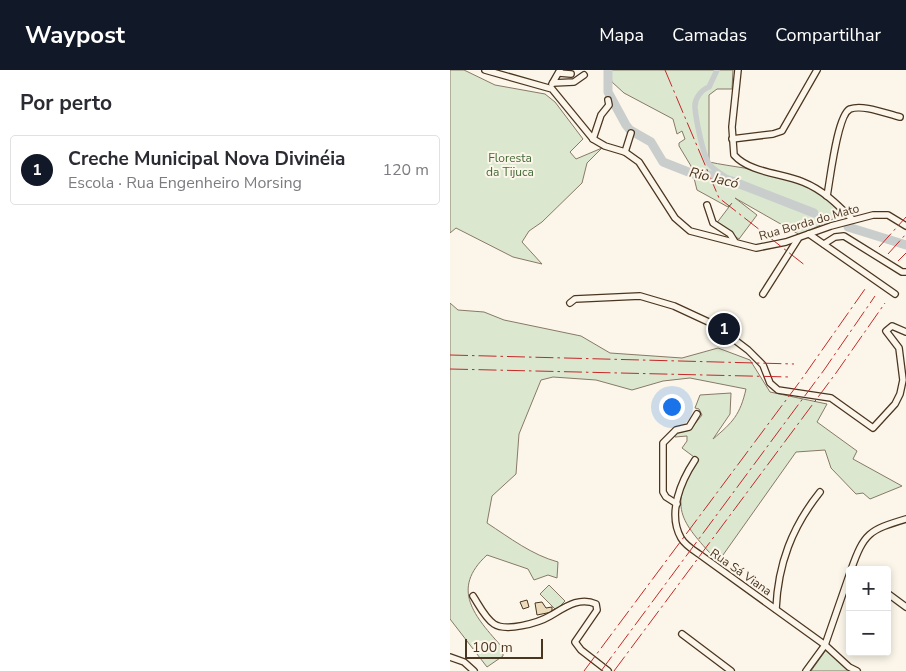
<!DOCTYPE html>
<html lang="pt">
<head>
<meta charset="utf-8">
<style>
  body { margin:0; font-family:"Nunito Sans",sans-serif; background:#f2f2f3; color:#2b2b33 }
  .controls { position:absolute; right:15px; bottom:15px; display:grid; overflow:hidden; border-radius:5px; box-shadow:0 2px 8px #0003 }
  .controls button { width:45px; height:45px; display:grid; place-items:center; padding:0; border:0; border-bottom:1px solid #e1e1e2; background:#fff; color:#2b2b33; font:25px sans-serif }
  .scale { position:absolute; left:15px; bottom:12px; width:78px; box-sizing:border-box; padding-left:5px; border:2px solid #4a3520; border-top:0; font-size:14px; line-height:18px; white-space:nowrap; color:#4a3520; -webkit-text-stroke:4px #fbf6e9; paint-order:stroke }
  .you { position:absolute; left:221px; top:336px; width:18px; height:18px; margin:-12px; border:4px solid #fff; border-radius:50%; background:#1a73e8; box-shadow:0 0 0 8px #1a73e833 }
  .badge { display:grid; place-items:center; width:32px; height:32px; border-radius:50%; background:#111827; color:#fff; font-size:16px; font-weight:700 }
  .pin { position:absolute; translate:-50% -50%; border:2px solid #fff; box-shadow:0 1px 5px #0006 }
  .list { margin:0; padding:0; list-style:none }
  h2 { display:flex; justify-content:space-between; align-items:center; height:65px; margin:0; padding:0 20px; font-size:21px }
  h2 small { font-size:16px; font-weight:400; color:#7c7c81 }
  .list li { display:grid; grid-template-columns:32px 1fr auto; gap:15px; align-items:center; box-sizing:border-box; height:70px; margin:0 10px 10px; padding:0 10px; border:1px solid #e1e1e2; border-radius:5px }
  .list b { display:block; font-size:19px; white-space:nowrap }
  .list p { margin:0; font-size:16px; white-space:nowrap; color:#7c7c81 }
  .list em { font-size:16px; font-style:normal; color:#7c7c81 }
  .map { position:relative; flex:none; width:456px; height:601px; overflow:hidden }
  header { display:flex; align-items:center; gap:30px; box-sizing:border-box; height:70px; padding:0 25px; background:#111827; color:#fff }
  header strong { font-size:24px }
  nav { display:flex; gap:28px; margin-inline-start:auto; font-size:18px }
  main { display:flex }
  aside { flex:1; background:#fff }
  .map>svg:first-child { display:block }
  .green { fill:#dce7d0; stroke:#887966 }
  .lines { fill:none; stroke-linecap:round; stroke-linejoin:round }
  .canal { stroke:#c9cecd; stroke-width:5.5 }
  .river { stroke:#c9cecd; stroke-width:9 }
  .building { fill:#ecdcbc; stroke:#4a3520 }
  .minor-casing { stroke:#4a3520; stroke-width:8 }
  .minor { stroke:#fbf6e9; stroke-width:5.5 }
  .power { stroke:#c62828; stroke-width:1; stroke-dasharray:18 4 2.5 4; stroke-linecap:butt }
  .labels { text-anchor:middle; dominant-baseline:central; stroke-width:4; stroke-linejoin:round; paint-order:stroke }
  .park-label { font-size:12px; fill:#436837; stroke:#fbf6e9 }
  .street-label { font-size:12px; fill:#4a3520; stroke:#fbf6e9 }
  .water-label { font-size:14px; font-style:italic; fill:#4a3520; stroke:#fbf6e9 }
</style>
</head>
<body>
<header>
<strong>Waypost</strong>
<nav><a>Mapa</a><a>Camadas</a><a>Compartilhar</a></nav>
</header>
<main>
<aside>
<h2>Por perto<small></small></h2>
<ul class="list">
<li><span class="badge">1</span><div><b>Creche Municipal Nova Divinéia</b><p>Escola · Rua Engenheiro Morsing</p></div><em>120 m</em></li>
</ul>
</aside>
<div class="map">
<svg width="456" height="601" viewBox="0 0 456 601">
  <rect width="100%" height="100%" fill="#fbf6e9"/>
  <g class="green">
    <polygon points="0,0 14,0 45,15 95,24 105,32 133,69 120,82 126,89 152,78 137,93 132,113 92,152 79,161 72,172 92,194 63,187 6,158 0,163"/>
    <path d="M159,0H283L282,19H267L259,25V92C302,101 367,102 391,145L350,165L285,128L307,145L289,169L266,154L282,133L278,137L247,120L241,96L229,76V73L235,69L232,61L227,64L223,49L174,23L162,12Z"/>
    <path d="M0,233L8,240L34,242L54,250L131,266L160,283L232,288L268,278L300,290L320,322L377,334L367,352L407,381L403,389L452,416L420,429L413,423L406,424L381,398L375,380L346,382L268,492C234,454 215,439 248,390L232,378L237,371V366L225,367L223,364L240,360L252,345L249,339L245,338L250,325L281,323L280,344L263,369C283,352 290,345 296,319L240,308L213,311L182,320L146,310L103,307L91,310L69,364L66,404L42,426L37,453C60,468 82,485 108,492L107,508L98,505L84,510L78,499L37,485C0,519 24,546 53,578V586L37,597L0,549Z"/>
    <polygon points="99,515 115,531 106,540 90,524"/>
    <polygon points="376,580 405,601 361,601"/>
  </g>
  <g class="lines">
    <path class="canal" d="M267,0L259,17C251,20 244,29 245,38C246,49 253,87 260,95C265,101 275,106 282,111"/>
    <g class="river">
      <polyline points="158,0 158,22 176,55 180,60 201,72 213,92 246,105 261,105 282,111 364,143"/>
      <polyline points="398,157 456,175"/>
    </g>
  </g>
  <g class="building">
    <polygon points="77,530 79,537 73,539 70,532"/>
    <polygon points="92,532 96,538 102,537 102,542 87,545 85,533"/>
  </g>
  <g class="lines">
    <defs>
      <g id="minor">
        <polyline points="35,0 102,19 143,69 155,76 175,82 189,92 225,148 240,161 306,178 336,172 381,156 423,145 438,145 456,156"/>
        <path d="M288,0L282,57L284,85C300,103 332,103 353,112C373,120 387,134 402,149"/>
        <polyline points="109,3 121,4"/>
        <polyline points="103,13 124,12 134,5"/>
        <polyline points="102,14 110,0"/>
        <polyline points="143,69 151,45 159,35 158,30"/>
        <polyline points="282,69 323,64 332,61 367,0"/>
        <polyline points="175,82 181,63"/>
        <path d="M377,126C380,111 387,45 400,39C413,34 437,44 450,47"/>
        <polyline points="257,135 263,153 280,164 285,172"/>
        <polyline points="359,164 445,224"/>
        <polyline points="374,174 385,167 394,166 452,202 456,202"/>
        <polyline points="313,224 348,169"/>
        <polyline points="120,233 125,229 190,226 224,236 265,255 298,280 313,295 320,313 328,320 381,328 423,358 445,334 450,324 453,310 449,278 436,261 442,256 456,262"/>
        <path d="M245,390C231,411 217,443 231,468C235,475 243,480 249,484L375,575L399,597L407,601"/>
        <polyline points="227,434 216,427 213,422 213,373 226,360 239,357 247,344"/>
        <path d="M401,500C414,463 419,460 456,449"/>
        <polyline points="437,523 456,537"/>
        <path d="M23,526C29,535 35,548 44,554C56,562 88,553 100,546C114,538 129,526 146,534L147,540L125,572L131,580L158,601"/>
        <path d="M326,539C328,494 342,457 370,422"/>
        <polyline points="232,564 281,601"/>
        <polyline points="0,587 14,592 24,601"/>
        <polyline points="356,601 375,575 400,503"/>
      </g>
    </defs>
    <use href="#minor" class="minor-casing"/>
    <use href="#minor" class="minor"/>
    <g class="power">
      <polyline points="215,0 269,128 356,196"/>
      <polyline points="429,177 456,147"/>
      <polyline points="438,184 456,164"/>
      <polyline points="448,191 456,183"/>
      <polyline points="0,285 344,294"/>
      <polyline points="0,299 340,307"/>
      <polyline points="134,601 351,310 415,219"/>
      <polyline points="151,601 374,300 425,226"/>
      <polyline points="164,601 386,303 435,233"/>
    </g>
  </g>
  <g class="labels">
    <g class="park-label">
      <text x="60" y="88">Floresta<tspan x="60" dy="14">da Tijuca</tspan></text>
    </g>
    <g class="street-label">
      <text transform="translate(359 152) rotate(-16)">Rua Borda do Mato</text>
      <text transform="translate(291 502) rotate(35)">Rua Sá Viana</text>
    </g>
    <g class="water-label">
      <text transform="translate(264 108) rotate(14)">Rio Jacó</text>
    </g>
  </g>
</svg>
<div class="controls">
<button>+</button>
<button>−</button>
</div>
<div class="scale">100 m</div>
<div class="you"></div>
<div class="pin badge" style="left:274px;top:259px">1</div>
</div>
</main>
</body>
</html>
